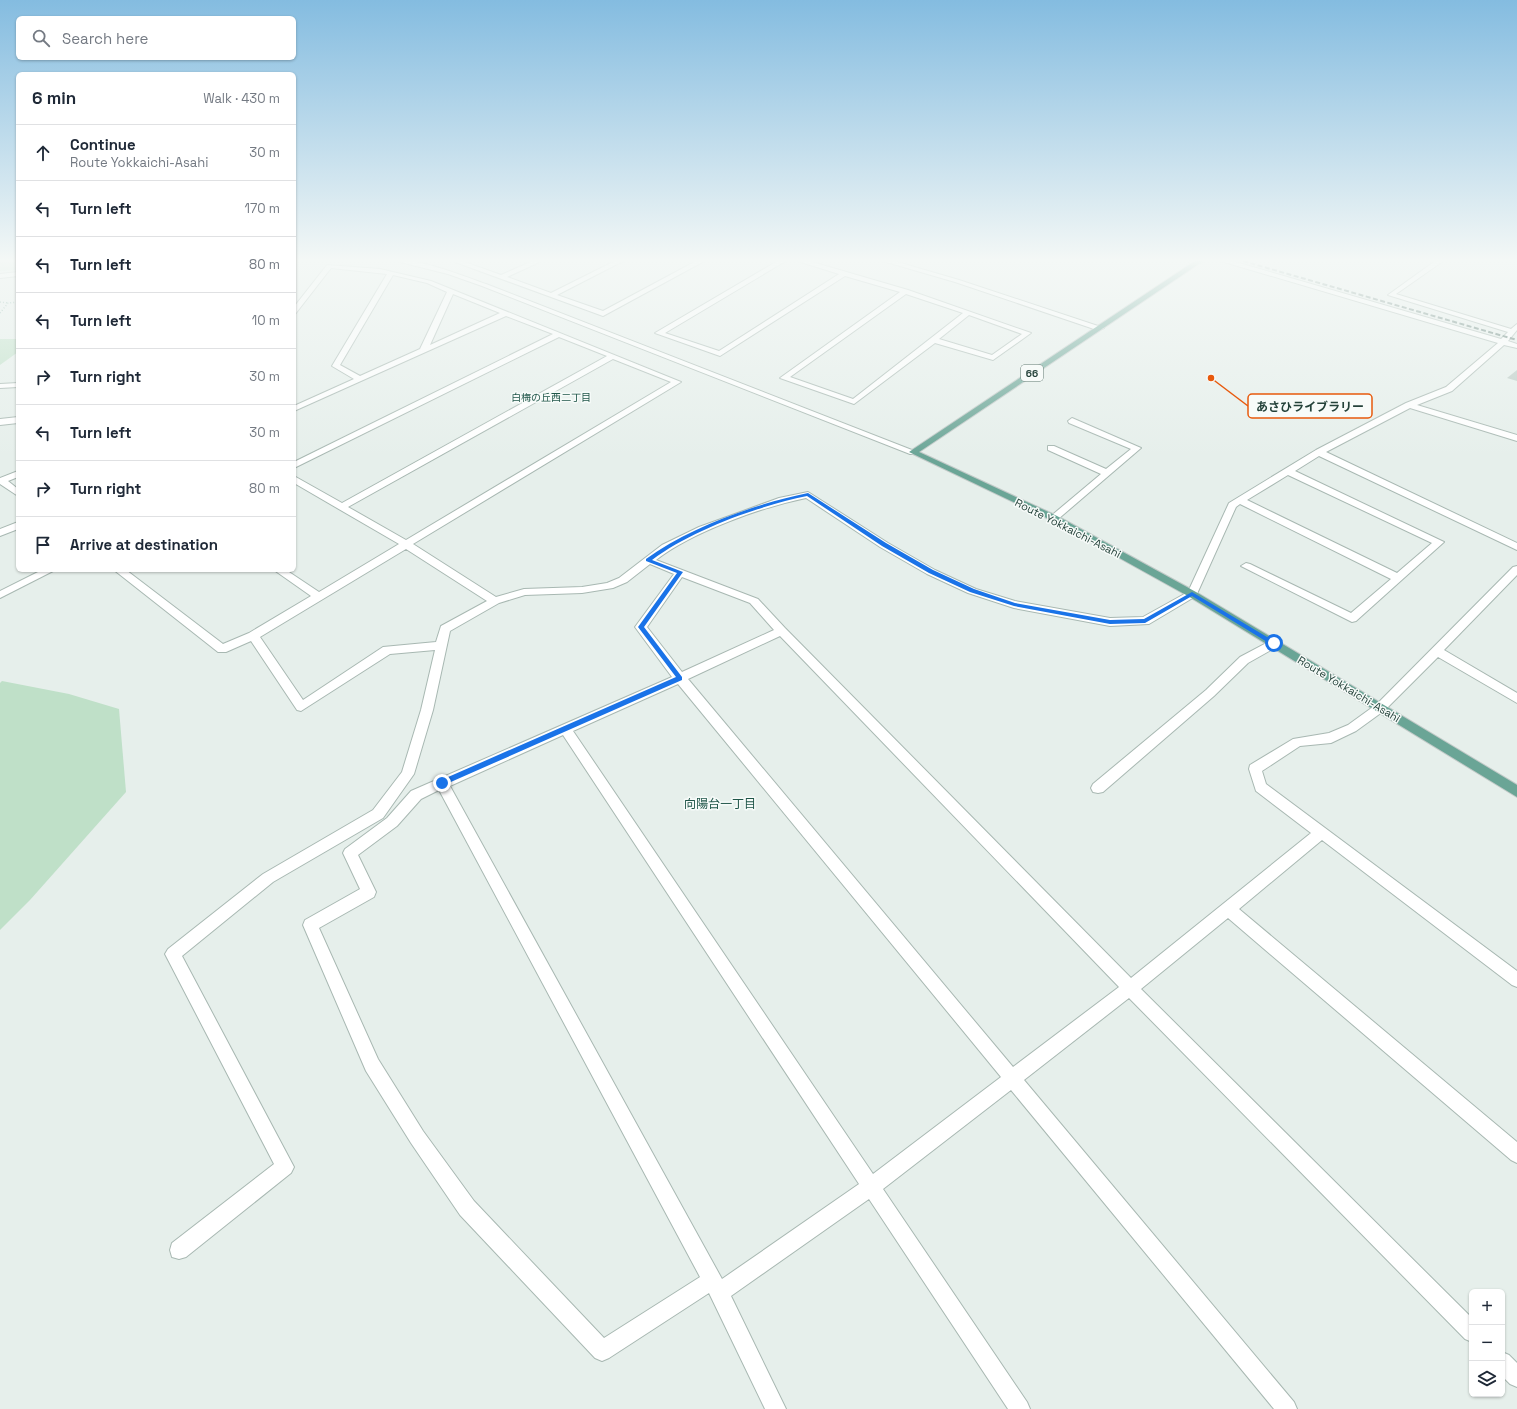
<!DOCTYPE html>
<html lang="en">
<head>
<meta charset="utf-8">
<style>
  body { margin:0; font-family:"Space Grotesk","Noto Sans JP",sans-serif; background:#f2f2f3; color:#1f2937 }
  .controls { position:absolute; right:12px; bottom:12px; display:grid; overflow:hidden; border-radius:6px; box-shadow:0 1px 3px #0004 }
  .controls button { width:36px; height:36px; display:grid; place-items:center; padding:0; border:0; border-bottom:1px solid #e0e1e3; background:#fff; color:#1f2937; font:20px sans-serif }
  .stop { position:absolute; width:12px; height:12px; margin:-9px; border:3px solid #1a73e8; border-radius:50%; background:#fff }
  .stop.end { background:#1a73e8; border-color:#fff; box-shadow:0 1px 4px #0008 }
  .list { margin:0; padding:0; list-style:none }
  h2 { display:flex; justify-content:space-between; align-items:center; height:52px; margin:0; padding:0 16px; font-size:17px }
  h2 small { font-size:13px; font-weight:400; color:#747a83 }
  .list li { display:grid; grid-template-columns:26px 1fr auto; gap:12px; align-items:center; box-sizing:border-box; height:56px; padding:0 16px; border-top:1px solid #e0e1e3 }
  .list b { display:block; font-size:15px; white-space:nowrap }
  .list p { margin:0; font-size:13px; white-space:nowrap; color:#747a83 }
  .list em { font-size:13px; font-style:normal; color:#747a83 }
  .icon { flex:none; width:22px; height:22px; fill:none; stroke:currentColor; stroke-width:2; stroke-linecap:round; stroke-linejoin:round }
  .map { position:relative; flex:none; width:1517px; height:1409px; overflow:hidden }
  .search { position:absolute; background:#fff; box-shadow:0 1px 3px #0004; left:16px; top:16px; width:280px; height:44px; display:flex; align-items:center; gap:10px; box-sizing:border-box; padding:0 14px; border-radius:6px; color:#747a83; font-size:15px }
  .panel { position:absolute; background:#fff; box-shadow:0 1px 3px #0004; left:16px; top:72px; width:280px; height:500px; border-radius:6px }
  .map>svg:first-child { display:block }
  .green { fill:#bfe0c8 }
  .building { fill:#bbcac4 }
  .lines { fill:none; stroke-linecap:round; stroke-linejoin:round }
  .minor-casing { stroke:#a8b8b2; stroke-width:2 }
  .major-casing { stroke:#c2cac8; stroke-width:2 }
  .path { stroke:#86b3a5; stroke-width:1.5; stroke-dasharray:1 2; stroke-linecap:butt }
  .minor { fill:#fff; fill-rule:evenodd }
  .major { fill:#6aa596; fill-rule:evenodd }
  .rail { stroke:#5f7d75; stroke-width:2; stroke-dasharray:5 2.5; stroke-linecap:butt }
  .route { fill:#1a73e8 }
  .labels { text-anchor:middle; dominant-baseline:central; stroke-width:3; stroke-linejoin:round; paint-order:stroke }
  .shield { fill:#f7fbf9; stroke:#637a73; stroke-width:1 }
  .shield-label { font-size:10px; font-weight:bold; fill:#24423a }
  .far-neighbourhood-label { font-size:10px; fill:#1f5548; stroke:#f7fbf9 }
  .street-label { font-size:11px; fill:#24423a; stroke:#f7fbf9 }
  .neighbourhood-label { font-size:12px; fill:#1f5548; stroke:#f7fbf9 }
  .leader { fill:none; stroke:#e8590c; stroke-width:1.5 }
  .callout-dot { fill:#e8590c; stroke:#f7fbf9; stroke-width:1.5 }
  .callout { fill:#f7fbf9; stroke:#e8590c; stroke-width:1.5 }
  .callout-label { font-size:12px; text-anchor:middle; font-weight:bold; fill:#24423a }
</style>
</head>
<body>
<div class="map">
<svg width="1517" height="1409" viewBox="0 0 1517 1409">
  <rect width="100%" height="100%" fill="#e6efeb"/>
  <g class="green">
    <polygon points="0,259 18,259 18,270 0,271"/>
    <polygon points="0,339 18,339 18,352 0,365"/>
    <polygon points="2,681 69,694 119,709 126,792 30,900 0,930 0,683"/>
  </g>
  <polygon class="building" points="1517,370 1517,381 1507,378"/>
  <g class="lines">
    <defs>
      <g id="minor">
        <path d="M388,259C421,259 455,273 486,284L917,452L916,454H910L482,286L448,274Z"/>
        <polygon points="456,259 464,259 462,261 501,275 537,259 546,259 507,277 551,293 619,259 627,259 557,295 603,311 700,259 708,259 603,316 455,262"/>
        <path d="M781,259H789L665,333L719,351L839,274L791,259H802L908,290L1031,333L993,360L935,343L854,404L780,378L900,292L845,276L720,356L655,333ZM906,294L963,313L853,399L790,377ZM969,315L1022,334L992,355L939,339Z"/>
        <polygon points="876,259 887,259 959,280 1104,328 1097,330 955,282"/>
        <path d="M1214,259H1225L1501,339L1508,332L1388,295L1438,259H1446L1396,294L1511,329L1517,324V330L1508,341L1517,344V348L1504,345L1452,391L1417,405L1517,435V441L1410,408L1326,452L1517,543V550L1319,456L1295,471L1444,542L1356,621L1352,622L1241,566L1246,563L1250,564L1351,613L1391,579L1240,504L1236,507L1196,596L1149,624L1110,626L1014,608L968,593L927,574L880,547L806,498C762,507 692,532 656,560L758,599L785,628L1131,978L1311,833L1256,791L1249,769L1250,765L1293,739L1329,733L1348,725L1377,704L1513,567L1517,566V575L1444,650L1517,693V703L1438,657L1385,710L1356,731L1331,743L1300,746L1262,771L1266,784L1517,971V987L1512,985L1322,840L1239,909L1517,1142V1163L1511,1160L1228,918L1141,989L1472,1318V1342L1465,1339L1129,998L1024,1080L1294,1402L1297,1409H1274L1011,1090L883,1189L1027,1402L1030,1409H1008L869,1199L731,1296L786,1409H765L709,1293L609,1358L602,1361L595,1358L460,1215L411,1143L366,1071L303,925L305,920L360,889L343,853L345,849L387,818L411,791L672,677L635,627L674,574L650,564L627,582L613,588L582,593L525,595L499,603L450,631L433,710L414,774L383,818L273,882L182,956L294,1167L291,1173L186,1257L179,1259L172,1257L170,1250L172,1243L274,1164L165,954L168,949L263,874L373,810L402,772L421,710L435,650L390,654L301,711L297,710L251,641L226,652H218L114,570H126L223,644L249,633L311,596L274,570H286L319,592L399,544L294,483V476L342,503L607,356L559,337L294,468V462L553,334L506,316L294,411V406L354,379L332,366L387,274L331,268L296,313L294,314V307L327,265L380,269L431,281L681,382L413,544L496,597L524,589L582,587L607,583L619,578L662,545L699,527L779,498L808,492L888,543L935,570L976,589L1015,601L1110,618L1143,617L1188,592L1229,503L1316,450L1406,403L1446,387L1498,343ZM393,275L427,283L447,292L420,349L360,376L340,365ZM453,294L500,313L430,345ZM613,359L671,382L406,540L348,507ZM1288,475L1432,543L1397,573L1247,500ZM406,549L487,601L441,626L436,642L383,647L303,700L260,637ZM682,577L750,603L774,630L682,672L647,627ZM780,636L1119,987L1013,1067L688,679ZM678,684L1001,1077L873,1174L573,731ZM563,735L859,1184L722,1279L450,786ZM439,790L700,1277L604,1338L474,1201L423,1131L378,1059L319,928L374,897L376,892L358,855L397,826L421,799Z"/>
        <polygon points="18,272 18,276 0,278 0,274"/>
        <polygon points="18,383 18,387 0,388 0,384"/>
        <polygon points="18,417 18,423 0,425 0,419"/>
        <polygon points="1072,418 1141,448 1057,520 1054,521 1049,518 1051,516 1101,474 1048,450 1048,446 1054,446 1106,469 1131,449 1069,423 1068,421"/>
        <polygon points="18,471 18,477 8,481 18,489 18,496 0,484 0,478"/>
        <polygon points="18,522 18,529 0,536 0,529"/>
        <polygon points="42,570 55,570 0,598 0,591"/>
        <polygon points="1274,639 1278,640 1280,643 1278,646 1248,663 1214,696 1103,792 1098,793 1093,792 1091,788 1093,784 1206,690 1240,657"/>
        <polygon points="1502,1352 1509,1355 1517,1363 1517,1387 1510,1384 1502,1376"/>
      </g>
      <polygon id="major" points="1198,259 1206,259 919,452 1057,516 1196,592 1517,785 1517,797 1188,596 1051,520 909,452"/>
    </defs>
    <use href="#minor" class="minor-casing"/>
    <use href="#major" class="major-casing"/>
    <g class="path">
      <polyline points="0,302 8,303"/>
      <polyline points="0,313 8,303 18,302"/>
    </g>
    <use href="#minor" class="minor"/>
    <use href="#major" class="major"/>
    <polyline class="rail" points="1236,259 1517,340"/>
  </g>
  <linearGradient id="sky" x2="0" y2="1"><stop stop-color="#84bce0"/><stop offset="0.57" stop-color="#f4f8f6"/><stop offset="1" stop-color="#f4f8f6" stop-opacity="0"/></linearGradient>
  <rect width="1517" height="457" fill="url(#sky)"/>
  <path class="route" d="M808,493L886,543L933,570L974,589L1015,603L1110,620L1144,619L1192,592L1277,643L1272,645L1192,596L1145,623L1110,624L1014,606L970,592L929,573L882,546L807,496C758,506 692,530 652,560L683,572L644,627L682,677V680L444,785H439V781L676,677L638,627L677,573L646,561V559C690,527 755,504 808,493Z"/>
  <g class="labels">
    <rect class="shield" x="1021" y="365" width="22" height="16" rx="3"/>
    <g class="shield-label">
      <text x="1032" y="373">66</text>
    </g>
    <g class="far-neighbourhood-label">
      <text x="551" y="397">白梅の丘西二丁目</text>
    </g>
    <g class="street-label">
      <text transform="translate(1068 528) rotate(27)">Route Yokkaichi-Asahi</text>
      <text transform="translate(1349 689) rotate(31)">Route Yokkaichi-Asahi</text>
    </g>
    <g class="neighbourhood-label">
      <text x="720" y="804">向陽台一丁目</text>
    </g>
  </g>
  <path class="leader" d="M1211 378L1248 406"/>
  <circle class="callout-dot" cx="1211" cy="378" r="4"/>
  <rect class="callout" x="1248" y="394" width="124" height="24" rx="4"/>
  <g class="callout-label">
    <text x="1310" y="411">あさひライブラリー</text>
  </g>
</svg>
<div class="controls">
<button>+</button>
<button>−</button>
<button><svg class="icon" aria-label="layers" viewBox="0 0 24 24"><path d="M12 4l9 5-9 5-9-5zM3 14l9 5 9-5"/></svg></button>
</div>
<div class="stop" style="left:1274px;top:643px"></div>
<div class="stop end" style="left:442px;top:783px"></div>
<div class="search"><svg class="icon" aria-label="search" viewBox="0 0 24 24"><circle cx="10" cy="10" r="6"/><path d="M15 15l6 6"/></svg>Search here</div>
<section class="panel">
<h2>6 min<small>Walk · 430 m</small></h2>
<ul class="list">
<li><svg class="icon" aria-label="ahead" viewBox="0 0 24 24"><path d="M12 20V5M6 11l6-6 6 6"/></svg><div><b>Continue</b><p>Route Yokkaichi-Asahi</p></div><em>30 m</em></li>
<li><svg class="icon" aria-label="left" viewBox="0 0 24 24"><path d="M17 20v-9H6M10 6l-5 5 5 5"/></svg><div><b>Turn left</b></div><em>170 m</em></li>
<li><svg class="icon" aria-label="left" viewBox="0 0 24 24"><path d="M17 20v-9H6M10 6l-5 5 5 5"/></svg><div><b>Turn left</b></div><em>80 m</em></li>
<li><svg class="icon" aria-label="left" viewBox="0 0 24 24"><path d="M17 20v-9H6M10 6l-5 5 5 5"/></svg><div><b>Turn left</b></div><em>10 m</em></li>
<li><svg class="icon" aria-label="right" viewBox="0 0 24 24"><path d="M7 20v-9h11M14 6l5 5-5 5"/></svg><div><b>Turn right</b></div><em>30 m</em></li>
<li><svg class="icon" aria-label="left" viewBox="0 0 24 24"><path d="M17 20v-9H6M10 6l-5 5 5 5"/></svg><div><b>Turn left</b></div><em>30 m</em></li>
<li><svg class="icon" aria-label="right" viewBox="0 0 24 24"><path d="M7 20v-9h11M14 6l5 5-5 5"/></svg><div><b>Turn right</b></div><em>80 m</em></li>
<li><svg class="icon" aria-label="arrive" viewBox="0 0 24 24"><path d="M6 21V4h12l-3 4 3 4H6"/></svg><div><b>Arrive at destination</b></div></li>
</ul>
</section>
</div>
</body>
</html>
